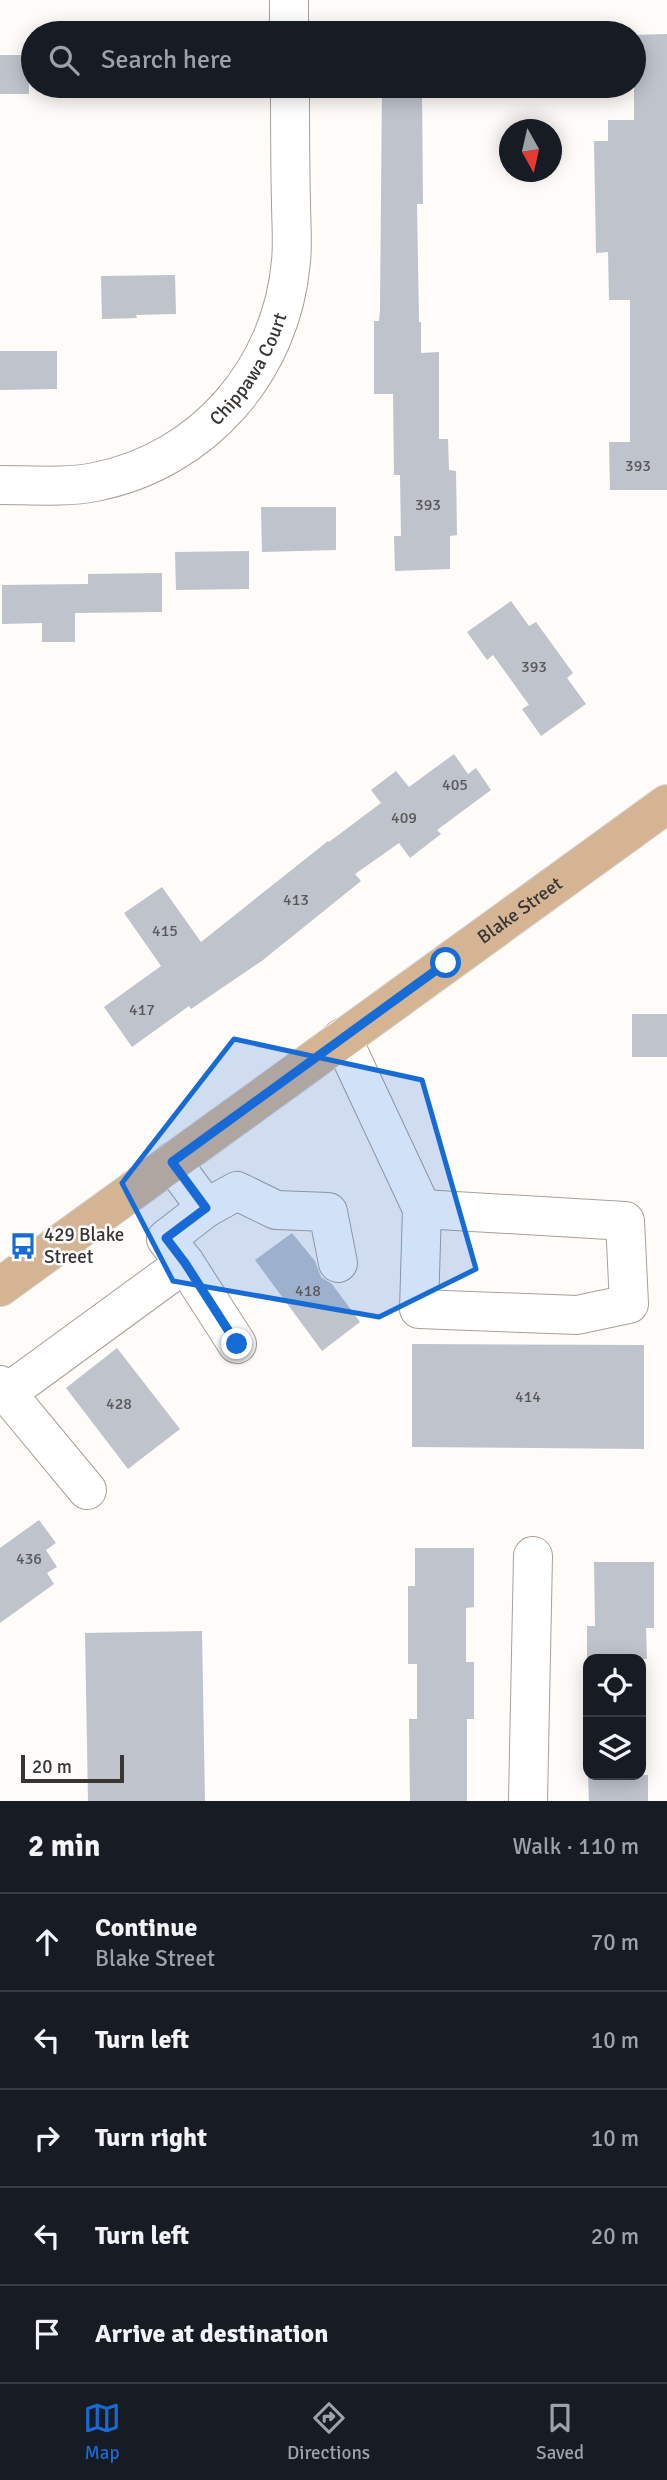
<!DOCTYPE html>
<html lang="en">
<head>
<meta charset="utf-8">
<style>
  body { margin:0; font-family:Signika,sans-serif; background:#20242c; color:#f1f3f6 }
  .controls { position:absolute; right:21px; bottom:21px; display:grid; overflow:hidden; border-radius:14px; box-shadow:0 4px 18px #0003 }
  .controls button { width:63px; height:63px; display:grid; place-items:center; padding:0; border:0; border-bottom:2px solid #363941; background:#171b24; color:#f1f3f6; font:35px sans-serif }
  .compass { position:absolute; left:499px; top:119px; width:63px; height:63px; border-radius:50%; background:#171b24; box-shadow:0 4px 18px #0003; rotate:172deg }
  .scale { position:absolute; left:21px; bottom:18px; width:103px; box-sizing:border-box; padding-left:7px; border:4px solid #383533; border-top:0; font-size:19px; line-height:24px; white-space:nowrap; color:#383533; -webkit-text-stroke:5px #fff; paint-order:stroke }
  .stop { position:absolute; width:21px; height:21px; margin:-16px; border:5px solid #176bd5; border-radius:50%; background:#fff }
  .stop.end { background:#176bd5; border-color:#fff; box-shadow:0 2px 7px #0008 }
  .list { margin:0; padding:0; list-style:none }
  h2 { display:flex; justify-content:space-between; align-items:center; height:91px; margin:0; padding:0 28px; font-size:30px }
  h2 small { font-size:23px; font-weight:400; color:#9ea1a6 }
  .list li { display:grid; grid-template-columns:46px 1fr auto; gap:21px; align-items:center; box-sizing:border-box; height:98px; padding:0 28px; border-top:2px solid #363941 }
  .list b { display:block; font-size:26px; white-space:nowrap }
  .list p { margin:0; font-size:23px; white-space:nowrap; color:#9ea1a6 }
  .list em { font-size:23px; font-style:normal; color:#9ea1a6 }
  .icon { flex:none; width:38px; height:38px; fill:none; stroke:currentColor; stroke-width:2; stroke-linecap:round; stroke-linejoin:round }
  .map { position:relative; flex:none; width:667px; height:1801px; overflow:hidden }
  .search { position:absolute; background:#171b24; box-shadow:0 4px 18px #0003; left:21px; right:21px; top:21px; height:77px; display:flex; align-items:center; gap:18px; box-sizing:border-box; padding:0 24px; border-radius:38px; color:#9ea1a6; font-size:26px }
  .sheet { height:581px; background:#171b24 }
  nav { display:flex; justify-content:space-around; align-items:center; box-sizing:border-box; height:98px; border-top:2px solid #363941; background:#171b24; font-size:19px; color:#9ea1a6 }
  nav a { display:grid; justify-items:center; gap:4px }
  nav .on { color:#176bd5 }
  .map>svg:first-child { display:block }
  .building { fill:#bec3cc }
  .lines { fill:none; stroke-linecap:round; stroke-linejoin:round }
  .minor-casing { stroke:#a7a099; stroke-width:40 }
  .major-casing { stroke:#d7d7d6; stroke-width:40 }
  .minor { stroke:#fff; stroke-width:38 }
  .major { stroke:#d5b494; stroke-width:38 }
  .route { stroke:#176bd5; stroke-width:9 }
  .marked { fill:#176bd5; fill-opacity:0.2; stroke:#176bd5; stroke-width:5; stroke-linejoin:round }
  .labels { text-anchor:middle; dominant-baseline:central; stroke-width:5; stroke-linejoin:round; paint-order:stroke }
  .number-label { font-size:16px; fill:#5a5859 }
  .street-label { font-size:19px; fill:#383533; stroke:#fff }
  .poi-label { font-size:19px; fill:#383533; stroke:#fff; text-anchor:start }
</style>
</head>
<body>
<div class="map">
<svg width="667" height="1801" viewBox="0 0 667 1801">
  <rect width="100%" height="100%" fill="#fefbf8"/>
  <g class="building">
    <polygon points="667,34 667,490 610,490 609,442 630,442 630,300 609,300 608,252 596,253 594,141 608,141 608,120 634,120 634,35"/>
    <rect x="0" y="55" width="29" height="39"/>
    <polygon points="382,86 422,86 423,204 417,204 419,322 421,322 421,353 439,352 439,439 448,439 449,470 456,471 457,535 450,536 450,569 395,571 394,536 401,536 400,475 394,475 393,394 374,394 374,321 379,321 380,309"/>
    <polygon points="175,275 176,314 136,315 137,318 102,319 101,276"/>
    <polygon points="0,351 57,351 57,389 0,390"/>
    <polygon points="261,507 336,507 336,550 262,552"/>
    <polygon points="249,551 249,589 176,590 175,552"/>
    <polygon points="162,573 162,612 75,613 75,642 42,642 42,623 2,624 2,585 88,584 88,574"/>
    <polygon points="511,601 529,626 536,622 573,673 567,678 586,704 541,736 522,709 529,705 493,655 487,660 467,632"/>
    <polygon points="454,754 468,774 476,768 491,790 437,830 441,834 410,858 399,843 355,874 361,881 263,960 191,1009 189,1006 132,1047 104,1007 161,966 124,913 162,887 201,942 328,841 329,842 381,803 371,790 396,771 409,787"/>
    <rect x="632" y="1014" width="35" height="43"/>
    <polygon points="292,1233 315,1261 321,1277 332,1284 360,1322 322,1351 255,1260"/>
    <polygon points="412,1344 644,1345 644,1449 412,1447"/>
    <polygon points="117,1348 180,1429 128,1469 66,1388"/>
    <polygon points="39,1520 56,1543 46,1550 57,1567 47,1573 54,1584 0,1623 0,1548"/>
    <polygon points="415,1548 474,1548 474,1607 466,1608 466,1662 474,1662 474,1719 467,1719 467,1801 410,1801 409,1719 417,1719 417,1664 408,1664 408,1586 415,1586"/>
    <polygon points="594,1562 654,1562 654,1628 646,1628 647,1659 587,1659 587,1626 595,1626"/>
    <polygon points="202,1631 205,1801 88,1801 85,1633"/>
    <polygon points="588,1775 648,1775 648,1801 589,1801"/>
  </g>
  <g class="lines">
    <defs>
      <g id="minor">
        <polyline points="289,0 289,33"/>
        <path id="s1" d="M0,485C31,485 65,488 95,482C203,461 282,370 291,261C293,242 291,221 291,202C290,163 290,125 290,86"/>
        <polyline points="342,1038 422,1209 625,1221 629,1304 577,1315 419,1309 422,1209"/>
        <polyline points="172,1162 206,1208 237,1191 276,1210 328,1212 338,1263"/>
        <polyline points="206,1208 166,1239 185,1263 237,1344"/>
        <polyline points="0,1385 87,1490"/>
        <polyline points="7,1393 185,1263"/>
        <polyline points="528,1801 533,1556"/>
      </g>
      <g id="major">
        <path id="s2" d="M0,1287L667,804"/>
      </g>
    </defs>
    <use href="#minor" class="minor-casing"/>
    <use href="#major" class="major-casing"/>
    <use href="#minor" class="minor"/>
    <use href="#major" class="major"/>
  </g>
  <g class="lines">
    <polyline class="route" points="237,1344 185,1263 166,1238 206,1208 172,1162 446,963"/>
  </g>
  <path class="marked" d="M234,1039L422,1080L476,1269L379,1317L173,1281L122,1183Z"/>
  <defs>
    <symbol id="bus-bare" viewBox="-9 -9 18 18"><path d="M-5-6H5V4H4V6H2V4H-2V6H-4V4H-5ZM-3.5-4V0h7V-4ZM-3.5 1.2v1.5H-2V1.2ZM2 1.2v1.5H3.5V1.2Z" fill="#176bd5" stroke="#fff" stroke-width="2.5" paint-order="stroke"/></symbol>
  </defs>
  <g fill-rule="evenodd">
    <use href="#bus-bare" x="4" y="1227" width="38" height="38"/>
  </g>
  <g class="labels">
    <g class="number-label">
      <text x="638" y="466">393</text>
      <text x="428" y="505">393</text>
      <text x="534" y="667">393</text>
      <text x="455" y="785">405</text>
      <text x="404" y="818">409</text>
      <text x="296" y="900">413</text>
      <text x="165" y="931">415</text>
      <text x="142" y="1010">417</text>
      <text x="308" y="1291">418</text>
      <text x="528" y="1397">414</text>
      <text x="119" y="1404">428</text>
      <text x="29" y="1559">436</text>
    </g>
    <g class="street-label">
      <text stroke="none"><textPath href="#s1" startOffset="294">Chippawa Court</textPath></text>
      <text stroke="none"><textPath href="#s2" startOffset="642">Blake Street</textPath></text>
    </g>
    <g class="poi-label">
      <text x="44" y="1235">429 Blake<tspan x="44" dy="22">Street</tspan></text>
    </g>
  </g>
</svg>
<div class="controls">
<button><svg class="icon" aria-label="locate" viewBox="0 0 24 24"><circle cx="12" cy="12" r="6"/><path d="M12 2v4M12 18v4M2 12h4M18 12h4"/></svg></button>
<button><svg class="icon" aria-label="layers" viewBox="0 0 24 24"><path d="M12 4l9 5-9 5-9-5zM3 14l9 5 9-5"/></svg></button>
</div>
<svg class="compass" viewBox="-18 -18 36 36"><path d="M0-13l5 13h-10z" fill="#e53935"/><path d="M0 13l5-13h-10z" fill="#9ea1a6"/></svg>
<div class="scale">20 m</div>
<div class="stop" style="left:446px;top:963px"></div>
<div class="stop end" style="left:237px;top:1344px"></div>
<div class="search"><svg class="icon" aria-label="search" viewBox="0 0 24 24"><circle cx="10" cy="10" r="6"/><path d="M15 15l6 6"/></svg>Search here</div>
</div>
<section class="sheet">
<h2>2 min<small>Walk · 110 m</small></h2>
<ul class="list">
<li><svg class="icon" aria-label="ahead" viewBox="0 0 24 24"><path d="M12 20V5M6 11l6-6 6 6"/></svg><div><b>Continue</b><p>Blake Street</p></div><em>70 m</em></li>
<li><svg class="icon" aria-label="left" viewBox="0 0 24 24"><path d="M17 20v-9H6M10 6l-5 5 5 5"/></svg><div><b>Turn left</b></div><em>10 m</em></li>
<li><svg class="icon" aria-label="right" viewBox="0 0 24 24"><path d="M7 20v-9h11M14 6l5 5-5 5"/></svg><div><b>Turn right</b></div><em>10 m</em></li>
<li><svg class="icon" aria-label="left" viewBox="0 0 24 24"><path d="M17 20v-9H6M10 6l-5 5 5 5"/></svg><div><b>Turn left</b></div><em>20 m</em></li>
<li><svg class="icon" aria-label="arrive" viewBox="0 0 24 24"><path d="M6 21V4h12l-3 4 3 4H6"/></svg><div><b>Arrive at destination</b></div></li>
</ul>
</section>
<nav>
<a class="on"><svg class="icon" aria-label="map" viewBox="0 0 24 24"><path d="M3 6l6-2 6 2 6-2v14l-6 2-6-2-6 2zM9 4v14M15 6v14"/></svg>Map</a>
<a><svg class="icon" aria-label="directions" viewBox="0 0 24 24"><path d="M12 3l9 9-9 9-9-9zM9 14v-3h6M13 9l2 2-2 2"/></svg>Directions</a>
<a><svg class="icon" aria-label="saved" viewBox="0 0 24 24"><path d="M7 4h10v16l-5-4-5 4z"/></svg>Saved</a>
</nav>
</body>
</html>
